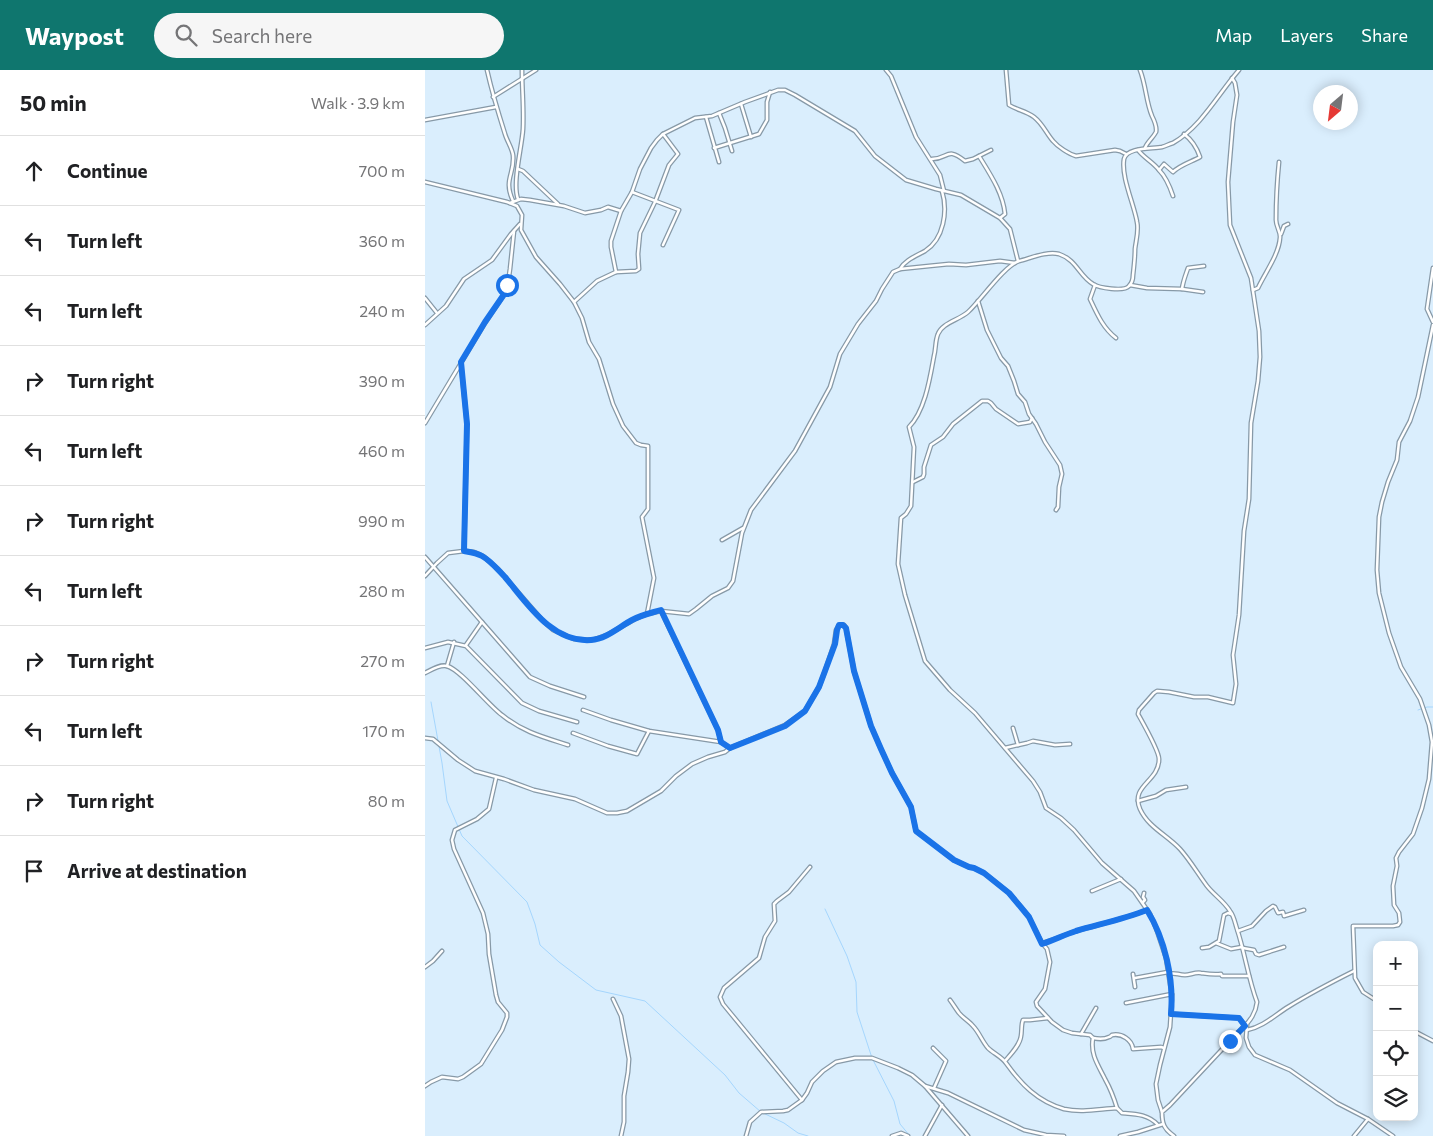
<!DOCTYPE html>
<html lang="en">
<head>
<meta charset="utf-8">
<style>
  body { margin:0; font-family:Commissioner,sans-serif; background:#f6f6f6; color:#202124 }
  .controls { position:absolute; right:15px; bottom:15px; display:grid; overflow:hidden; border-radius:10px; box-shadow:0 2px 12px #0003 }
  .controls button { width:45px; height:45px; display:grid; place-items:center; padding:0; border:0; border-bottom:1px solid #e0e0e0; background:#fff; color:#202124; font:25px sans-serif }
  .compass { position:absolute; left:888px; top:15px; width:45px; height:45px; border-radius:50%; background:#fff; box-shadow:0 2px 12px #0003; rotate:208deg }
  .stop { position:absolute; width:15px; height:15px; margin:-11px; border:4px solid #1a73e8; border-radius:50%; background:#fff }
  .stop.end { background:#1a73e8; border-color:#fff; box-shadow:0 1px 5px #0008 }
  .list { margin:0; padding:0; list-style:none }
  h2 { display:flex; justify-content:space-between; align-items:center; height:65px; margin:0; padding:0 20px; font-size:21px }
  h2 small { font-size:16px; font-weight:400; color:#757577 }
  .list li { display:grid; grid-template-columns:32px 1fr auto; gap:15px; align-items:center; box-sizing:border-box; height:70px; padding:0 20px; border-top:1px solid #e0e0e0 }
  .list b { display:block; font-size:19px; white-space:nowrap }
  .list em { font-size:16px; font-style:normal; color:#757577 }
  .icon { flex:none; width:28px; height:28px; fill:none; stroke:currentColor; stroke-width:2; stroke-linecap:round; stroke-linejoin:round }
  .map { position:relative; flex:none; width:1008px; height:1066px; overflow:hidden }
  header { display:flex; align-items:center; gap:30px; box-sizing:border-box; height:70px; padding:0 25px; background:#0f766e; color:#fff }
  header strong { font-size:24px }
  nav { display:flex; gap:28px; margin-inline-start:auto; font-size:18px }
  .search { width:350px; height:45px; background:#f6f6f6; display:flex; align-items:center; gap:12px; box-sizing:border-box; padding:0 18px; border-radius:28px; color:#757577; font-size:19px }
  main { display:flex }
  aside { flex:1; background:#fff }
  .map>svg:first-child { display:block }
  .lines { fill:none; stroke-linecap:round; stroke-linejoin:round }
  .stream { stroke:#a5d6fd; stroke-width:1 }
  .street-casing { stroke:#8799a7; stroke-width:5 }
  .street { stroke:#fff; stroke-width:2.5 }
  .route { stroke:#1a73e8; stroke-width:6 }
</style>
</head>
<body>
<header>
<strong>Waypost</strong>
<div class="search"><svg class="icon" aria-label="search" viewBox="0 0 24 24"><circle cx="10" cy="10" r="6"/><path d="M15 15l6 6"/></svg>Search here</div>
<nav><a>Map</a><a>Layers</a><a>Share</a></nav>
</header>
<main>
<aside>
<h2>50 min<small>Walk · 3.9 km</small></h2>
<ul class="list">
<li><svg class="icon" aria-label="ahead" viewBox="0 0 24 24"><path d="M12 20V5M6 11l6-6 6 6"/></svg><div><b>Continue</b></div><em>700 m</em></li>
<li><svg class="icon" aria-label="left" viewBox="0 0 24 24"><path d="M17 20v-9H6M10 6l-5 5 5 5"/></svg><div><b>Turn left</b></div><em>360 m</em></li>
<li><svg class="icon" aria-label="left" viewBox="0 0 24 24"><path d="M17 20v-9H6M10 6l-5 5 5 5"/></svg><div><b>Turn left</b></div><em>240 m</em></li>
<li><svg class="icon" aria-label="right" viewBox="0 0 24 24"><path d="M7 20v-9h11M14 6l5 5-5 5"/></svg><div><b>Turn right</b></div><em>390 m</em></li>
<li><svg class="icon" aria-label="left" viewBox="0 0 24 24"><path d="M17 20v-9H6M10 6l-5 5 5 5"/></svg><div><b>Turn left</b></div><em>460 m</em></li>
<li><svg class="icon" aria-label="right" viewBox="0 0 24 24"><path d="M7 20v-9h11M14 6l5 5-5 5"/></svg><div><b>Turn right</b></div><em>990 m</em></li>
<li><svg class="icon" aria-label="left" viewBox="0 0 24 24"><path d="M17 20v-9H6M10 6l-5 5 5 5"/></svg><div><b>Turn left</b></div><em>280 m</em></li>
<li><svg class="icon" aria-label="right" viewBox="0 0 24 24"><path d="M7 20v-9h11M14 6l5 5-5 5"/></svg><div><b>Turn right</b></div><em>270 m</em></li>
<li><svg class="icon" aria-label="left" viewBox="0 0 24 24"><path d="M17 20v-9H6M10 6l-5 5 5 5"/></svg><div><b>Turn left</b></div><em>170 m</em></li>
<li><svg class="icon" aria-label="right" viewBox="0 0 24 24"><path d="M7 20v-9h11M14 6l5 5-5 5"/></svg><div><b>Turn right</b></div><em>80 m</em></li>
<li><svg class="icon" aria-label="arrive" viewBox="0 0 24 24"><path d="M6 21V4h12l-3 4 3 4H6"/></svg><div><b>Arrive at destination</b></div></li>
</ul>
</aside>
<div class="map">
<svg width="1008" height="1066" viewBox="0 0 1008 1066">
  <rect width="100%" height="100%" fill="#daeefd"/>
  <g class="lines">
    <g class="stream">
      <polyline points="6,632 17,693 22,731 37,766 102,832 110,854 115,875 134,892 171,920 220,931 300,1005 314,1023 336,1042 359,1053 373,1063 383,1066"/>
      <polyline points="993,640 1002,637 1008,637"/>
      <polyline points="400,839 422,886 431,912 432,942 447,988 469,1031 475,1054 485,1066"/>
    </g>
    <defs>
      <g id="street">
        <path d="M62,0C67,22 73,42 80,64C82,71 87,78 88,85C90,104 78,109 88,131"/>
        <polyline points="461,0 466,6 491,67 515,105 519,121"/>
        <path d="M581,0L584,35C592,40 601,41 609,47C618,54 621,63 628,71C633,77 644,84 651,86L690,80L695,81L701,84"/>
        <path d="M715,0C721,15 721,32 727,46C729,50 732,57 731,62C728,68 722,72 720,78"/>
        <polyline points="68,27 111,0"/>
        <polyline points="316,34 326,67"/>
        <polyline points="294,43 300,58 307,81"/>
        <polyline points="281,47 294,92"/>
        <polyline points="0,50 71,37"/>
        <polyline points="289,78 334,64 342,50 342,32 345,22"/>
        <path d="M713,80C719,88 728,92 734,100C741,107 745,117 748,126"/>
        <path d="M554,86C565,104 578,123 580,144L575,148"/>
        <path d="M507,89C524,89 521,76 540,91L548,89L566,80"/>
        <polyline points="93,99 98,101 133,134"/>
        <path d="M734,100L739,94L748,102C755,95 766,92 775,87C772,78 767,70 759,64"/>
        <polyline points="0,112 82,132 92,136 97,145 96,160 111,187 135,214 149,232 157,248 164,272 174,289 188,334 198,356 211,373 216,375 223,376 223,439 217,447 229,508 222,544"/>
        <polyline points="207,122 254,140 238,175"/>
        <path d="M93,129C87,113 97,77 98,59C99,39 97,20 97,0"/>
        <polyline points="85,133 96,129 105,130 139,136 160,143 176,140 183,137 196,141 207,122 215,99 226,78 232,70 238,64 270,48 287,46 320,32 353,20 360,20 370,25 430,61 450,86 481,110 511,119 536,125 575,148 585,159 593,191"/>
        <polyline points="856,164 859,156 863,154"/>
        <polyline points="1008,198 1002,239 1008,252"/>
        <path d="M475,199C480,190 491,186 500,181C519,169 523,141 517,121"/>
        <polyline points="191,202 211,201 214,199 213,184 215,163 230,132 244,95 253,84 238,64"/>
        <path d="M670,215L665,229C672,244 678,258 691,268"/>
        <polyline points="705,215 722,218 757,219 778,222"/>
        <path d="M757,219C758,211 761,204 763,198L779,196"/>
        <path d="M828,220L833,218C840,203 854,184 855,168C856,162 851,157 851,150C851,130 852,112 854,92"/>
        <polyline points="0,228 12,243"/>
        <polyline points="553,231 562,260 576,288 583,296 589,311 593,324 600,332 604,344 611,354 620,372 635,395 637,404 634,417 633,437 631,440"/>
        <polyline points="149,232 172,211 191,202 186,177 186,171 196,141"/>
        <polyline points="0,255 21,236 39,209 67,190 86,164 95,154"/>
        <polyline points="36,294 42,354 39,480"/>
        <polyline points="0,353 60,253 82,220 85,199 89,161"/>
        <polyline points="488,412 498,407 499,404 499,397 506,375 518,367 528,354 557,331 563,331 566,333 571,339 593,354 605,352 607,348"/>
        <polyline points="297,470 318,458"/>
        <polyline points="0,487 105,607 125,616 159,627"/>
        <polyline points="0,506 12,493 23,483 39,481 49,482 58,486 73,499 118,551 128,560 149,569 167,570 182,565 210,549 222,544 236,541 264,544 271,539 287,526 303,518 308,511 317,463 326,440 370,381 405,317 415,284 433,254 451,231 457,219 468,202 475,199 504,196 524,194 541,195 575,191 590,193"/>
        <polyline points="236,541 293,660 296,672"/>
        <polyline points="41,575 57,552"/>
        <polyline points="0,578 23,572 41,576 97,633 114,641 152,652"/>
        <polyline points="22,596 29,572"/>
        <path d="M0,603C6,600 15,594 22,596C36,600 63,635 77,645C98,662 118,667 143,675"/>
        <polyline points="158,640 186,650 224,661 296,672 305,678"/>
        <polyline points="148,663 183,676 212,684 224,661"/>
        <path d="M0,668L8,669L33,690L50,701L79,709L109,720L150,729L182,743H192L202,741L236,721L251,706L267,694L283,687L300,682L305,678L360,655L380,641L394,617L400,601L409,574L411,560L414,555H419L421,558L429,601L446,656L456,679L467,703L486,737L491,761L529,790L544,797L549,798L559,803L584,823L597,838L604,847L617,873L622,879L625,892L620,919L611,932L612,936L627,952L638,960L647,963L665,965L668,968C665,984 673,995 680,1009C685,1018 689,1028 692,1038"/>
        <polyline points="593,675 602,673 608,671 630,675 645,674"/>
        <polyline points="580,678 593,675 588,658"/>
        <polyline points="713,731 731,726 741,720 761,717"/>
        <polyline points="667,821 696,809"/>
        <polyline points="718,832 720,830 718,827 719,823"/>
        <polyline points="813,861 827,856 841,841 848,836 850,837 853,843 858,842 859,846 879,840"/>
        <path d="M617,873C629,870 639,865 651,861C675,854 699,849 722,840"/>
        <polyline points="791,873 806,879 817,877"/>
        <polyline points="777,878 784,877 794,871 799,845 803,843 806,844"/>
        <polyline points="818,878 829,880 831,884 834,885 859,877"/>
        <polyline points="0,897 8,891 17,881"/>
        <polyline points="708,904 710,917"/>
        <path d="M744,904C750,902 753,905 760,905C765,905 770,902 776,903C783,904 788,905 796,904L797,906H824"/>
        <polyline points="710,908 743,902"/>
        <polyline points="188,929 196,946 204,989 203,1002 199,1026 199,1052 196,1066"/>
        <path d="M525,930C528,934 531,939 534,943C538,948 544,951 548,956C554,962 557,971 563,978C568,983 577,987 581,993C596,1014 612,1031 639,1039C657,1043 674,1039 692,1038L697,1043C710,1044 723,1044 733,1055"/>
        <polyline points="952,931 938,922 930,908 928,856 968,856 973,855 975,852 974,843 969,835 968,816 972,796 971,788 974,782 988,764 997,738 1004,709 1007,672 1004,655 995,629 976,597 964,563 954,523 952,500 954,447 957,432 963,412 972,390 974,372 985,351 993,327 1008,255"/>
        <polyline points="701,933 747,924"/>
        <polyline points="746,944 814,948 820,956"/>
        <polyline points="822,954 821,968 824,977 830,985 865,1000 912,1033 943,1049 968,1066"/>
        <path d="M822,960C838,957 850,945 863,937C884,924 907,912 929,901"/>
        <polyline points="989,961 1008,971"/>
        <polyline points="656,964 671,938"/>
        <path d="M668,968C673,969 678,970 684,967C685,967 686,966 687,965C697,963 707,970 708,979L736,977L739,978"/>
        <polyline points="508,978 521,991 509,1018"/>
        <path d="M580,991C586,984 595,975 596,966C597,961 596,955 598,950H605L623,948"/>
        <polyline points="0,1016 6,1012 17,1007 33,1009 38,1007 56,994 77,960 82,947 82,943 73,932 71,925 64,884 63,864 58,843 29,779 27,770 30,760 52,749 64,739 71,708"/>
        <polyline points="500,1016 543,1066"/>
        <polyline points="377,1030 298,934 295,927 299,918 334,888 340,867 350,851 349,834 352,831 364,822 385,797"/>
        <path d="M737,1042L733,1030L731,1014L735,995L745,957L747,926L741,888L731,858L725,844L709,821L677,793L649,760L636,748L621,738L615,722L608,711L550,643L525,620L500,591L480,525L473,494L476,448L481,444L486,436L489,377L484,357C500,341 505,308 509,286C511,279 510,271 513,264C517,253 534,250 543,242C556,230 579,196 594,191C606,188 622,181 634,184C652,190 654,206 668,214C674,218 699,222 704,216C707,213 708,209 708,205C709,196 710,188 710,179C711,170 714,161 712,152C709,134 696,107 699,89C702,77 727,79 737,77C741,76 744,74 748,73C777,56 793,24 814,0"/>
        <polyline points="321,1066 325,1052 336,1042 358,1041 363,1040 377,1030 382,1023 387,1012 398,1001 411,992 430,988 447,988 473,998 487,1005 500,1016 523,1023 599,1060 621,1065 639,1066"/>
        <polyline points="467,1066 476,1063 483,1066"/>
        <polyline points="500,1066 517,1035"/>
        <polyline points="695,1066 713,1062 738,1054"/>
        <path d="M749,1066C739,1059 737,1054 737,1042L745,1035L818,957C825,952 831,942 832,932C823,908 820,883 812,859C810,853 809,846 805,841C799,831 789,825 782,816C773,804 765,790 755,779C742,765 723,757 715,739C705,715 734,712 734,689C734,681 718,653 713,644L714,640L729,623L732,621L744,622L769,627H783L808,633L811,614L808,585L814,545L819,461L824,429L826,353L833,311L835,287L834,261L826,208L805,155L803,112L808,52L812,25L810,13L807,8"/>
        <polyline points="929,1066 943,1049"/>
      </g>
    </defs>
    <use href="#street" class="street-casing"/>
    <use href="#street" class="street"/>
  </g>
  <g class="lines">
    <path class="route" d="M82,215V220L60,252L36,292L42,354L39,481C45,482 52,483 57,486C66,491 73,500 80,507C102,533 127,573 166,570C181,569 194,557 207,550C216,545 226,543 236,540L293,660L296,672L305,678L360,656L380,641L394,617L400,601L410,574L412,560L414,555H418L421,558L429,601L446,656L456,679L467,703L486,737L491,761L529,790L544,797L549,798L559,803L584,823L604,847L617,874C629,870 639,865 651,861C675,854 699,849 722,840C740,869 749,909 746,944L814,948L820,956L805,971"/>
  </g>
</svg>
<div class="controls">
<button>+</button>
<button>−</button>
<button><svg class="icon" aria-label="locate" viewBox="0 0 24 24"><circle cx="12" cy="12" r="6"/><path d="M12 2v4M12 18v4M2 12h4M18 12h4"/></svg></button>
<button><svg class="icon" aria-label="layers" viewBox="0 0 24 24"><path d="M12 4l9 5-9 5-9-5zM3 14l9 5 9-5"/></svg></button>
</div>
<svg class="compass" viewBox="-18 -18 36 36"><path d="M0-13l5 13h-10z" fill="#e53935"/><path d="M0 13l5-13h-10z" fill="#757577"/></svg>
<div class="stop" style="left:82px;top:215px"></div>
<div class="stop end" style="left:805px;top:971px"></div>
</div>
</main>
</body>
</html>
